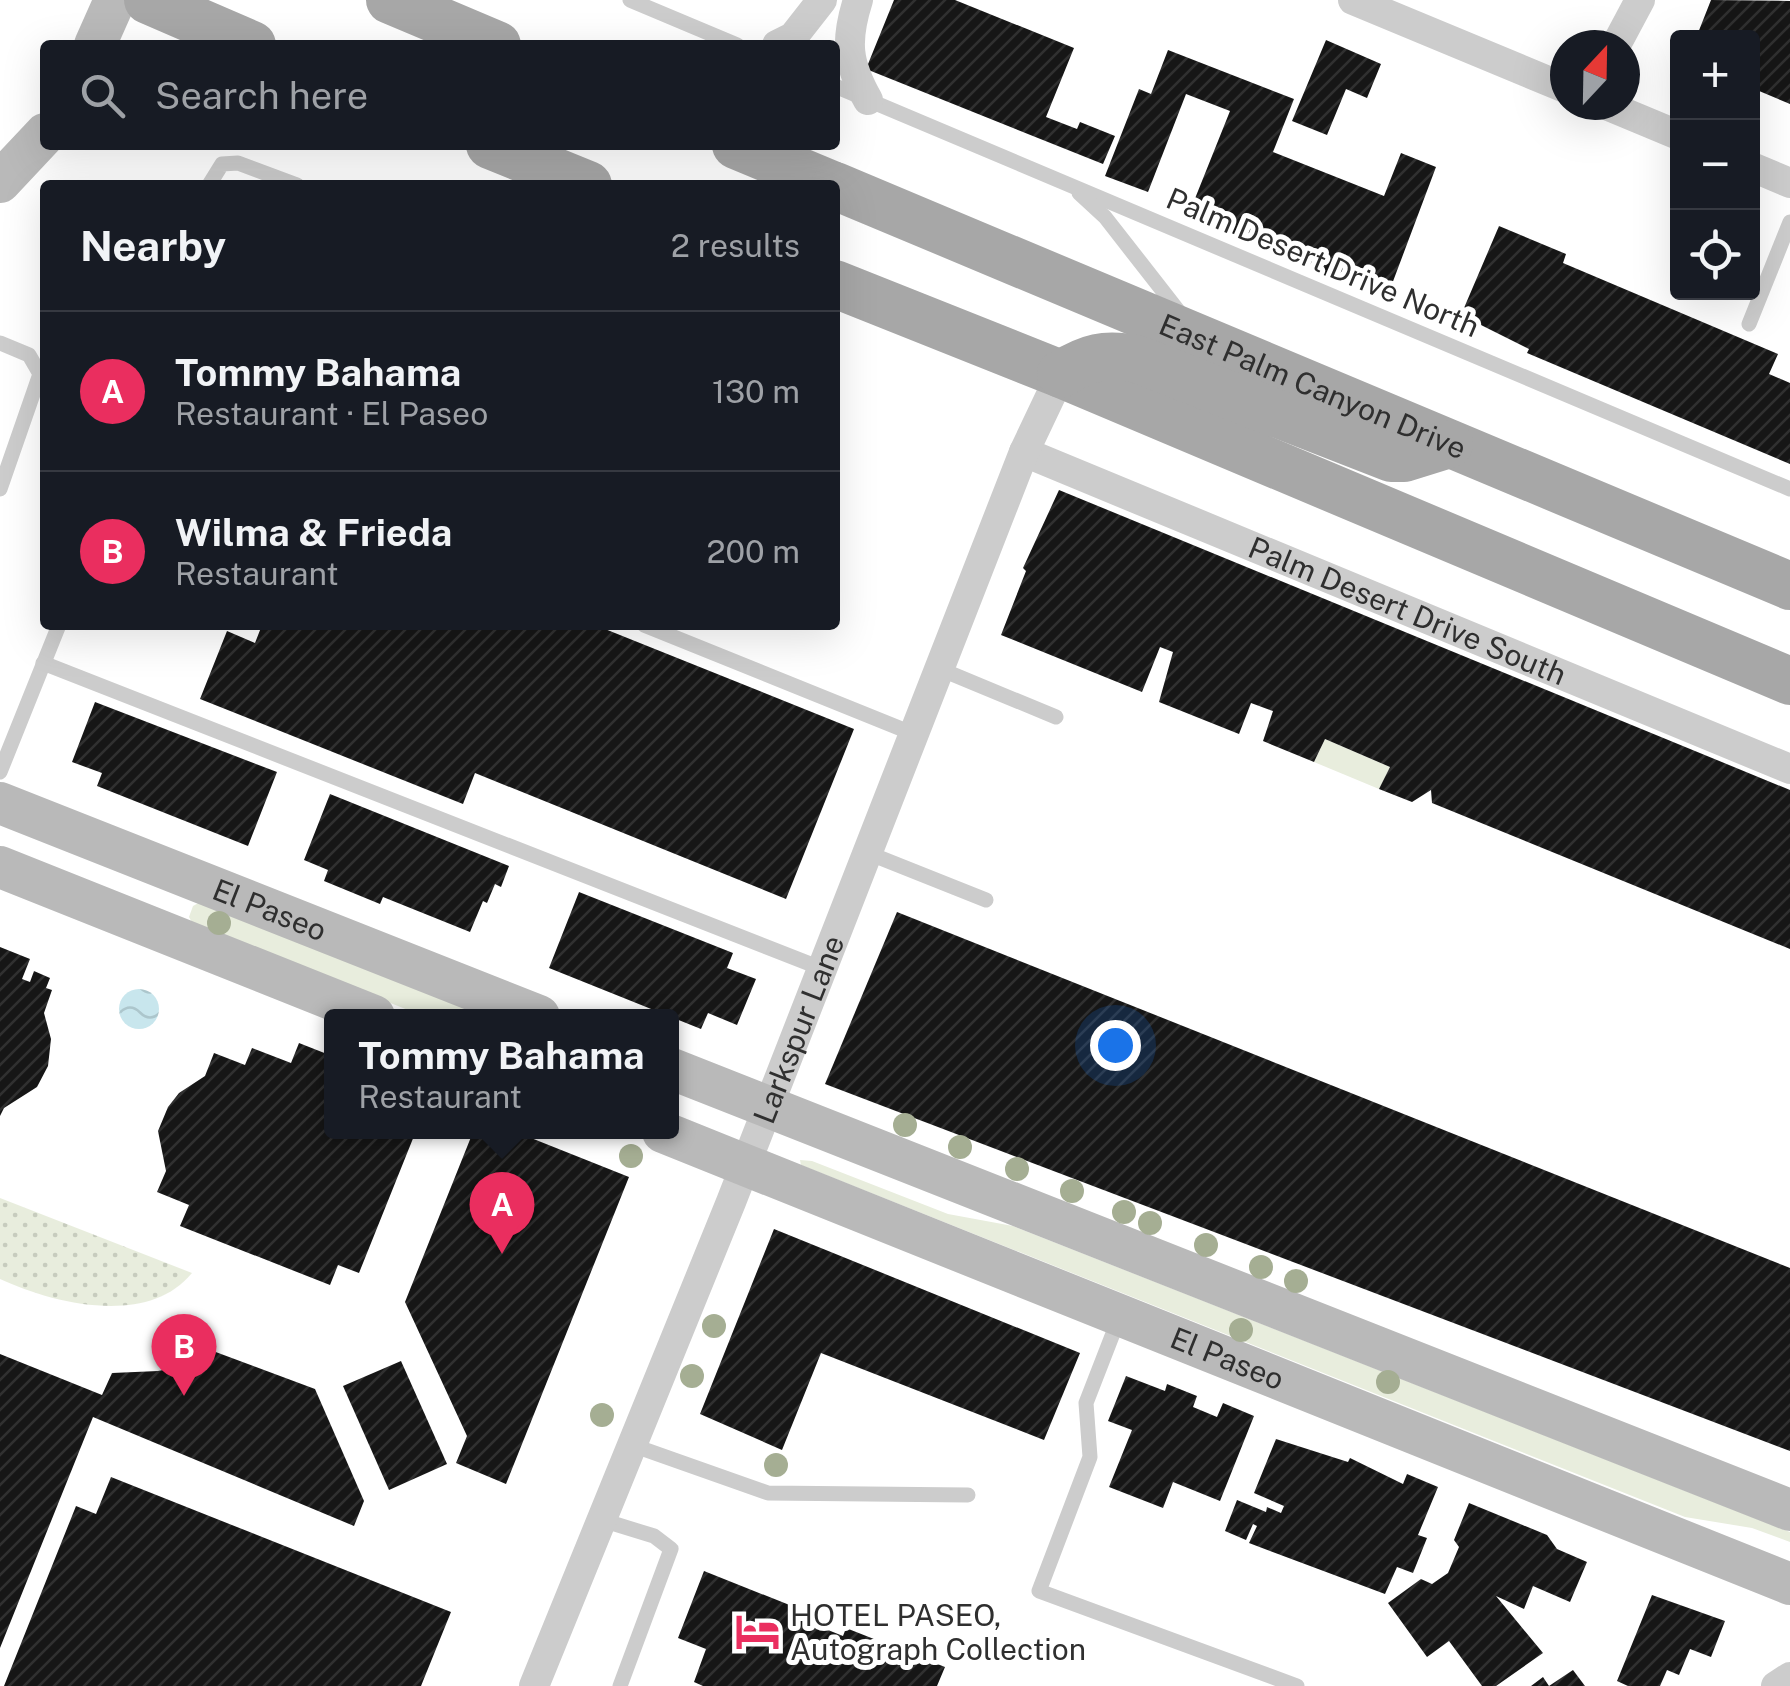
<!DOCTYPE html>
<html lang="en">
<head>
<meta charset="utf-8">
<style>
  body { margin:0; font-family:"Public Sans",sans-serif; background:#20242c; color:#f1f3f6 }
  .controls { position:absolute; right:30px; top:30px; display:grid; overflow:hidden; border-radius:10px; box-shadow:0 10px 40px #0002 }
  .controls button { width:90px; height:90px; display:grid; place-items:center; padding:0; border:0; border-bottom:2px solid #363941; background:#171b24; color:#f1f3f6; font:50px sans-serif }
  .compass { position:absolute; left:1550px; top:30px; width:90px; height:90px; border-radius:50%; background:#171b24; box-shadow:0 10px 40px #0002; rotate:22deg }
  .you { position:absolute; left:1115px; top:1045px; width:35px; height:35px; margin:-25px; border:8px solid #fff; border-radius:50%; background:#1a73e8; box-shadow:0 0 0 15px #1a73e833 }
  .badge { display:grid; place-items:center; width:65px; height:65px; border-radius:50%; background:#ea2e5f; color:#fff; font-size:32px; font-weight:700 }
  .pin { position:absolute; translate:-50% -82px; filter:drop-shadow(0 2px 5px #0008) }
  .pin::after { content:''; position:absolute; top:52px; width:35px; height:30px; background:inherit; clip-path:polygon(0 0,100% 0,50% 100%) }
  .popup { position:absolute; left:324px; top:1009px; width:355px; height:130px; box-sizing:border-box; display:grid; place-content:center; border-radius:10px; background:#171b24; filter:drop-shadow(0 2px 8px #0005); font-size:32px; white-space:nowrap; color:#9ea1a6 }
  .popup b { font-size:38px; color:#f1f3f6 }
  .popup::after { content:''; position:absolute; left:50%; top:100%; margin-left:-20px; border:20px solid transparent; border-top-color:#171b24 }
  .list { margin:0; padding:0; list-style:none }
  h2 { display:flex; justify-content:space-between; align-items:center; height:130px; margin:0; padding:0 40px; font-size:42px }
  h2 small { font-size:32px; font-weight:400; color:#9ea1a6 }
  .list li { display:grid; grid-template-columns:65px 1fr auto; gap:30px; align-items:center; box-sizing:border-box; height:160px; padding:0 40px; border-top:2px solid #363941 }
  .list b { display:block; font-size:38px; white-space:nowrap }
  .list p { margin:0; font-size:32px; white-space:nowrap; color:#9ea1a6 }
  .list em { font-size:32px; font-style:normal; color:#9ea1a6 }
  .icon { flex:none; width:55px; height:55px; fill:none; stroke:currentColor; stroke-width:2; stroke-linecap:round; stroke-linejoin:round }
  .map { position:relative; flex:none; width:1790px; height:1686px; overflow:hidden }
  .search { position:absolute; background:#171b24; box-shadow:0 10px 40px #0002; left:40px; top:40px; width:800px; height:110px; display:flex; align-items:center; gap:25px; box-sizing:border-box; padding:0 35px; border-radius:10px; color:#9ea1a6; font-size:38px }
  .panel { position:absolute; background:#171b24; box-shadow:0 10px 40px #0002; left:40px; top:180px; width:800px; height:450px; border-radius:10px }
  .map>svg:first-child { display:block }
  .grass { fill:#e8eddd }
  .park { fill:url(#park-dots) }
  .water { fill:url(#water-waves) }
  .building { fill:url(#building-hatch) }
  .lines { fill:none; stroke-linecap:round; stroke-linejoin:round }
  .lane { stroke:#ccc; stroke-width:15 }
  .street { stroke:#ccc; stroke-width:30 }
  .secondary { stroke:#b9b9b9; stroke-width:42 }
  .primary { stroke:#a7a7a7; stroke-width:48 }
  .tree { fill:#a5ae93 }
  .labels { text-anchor:middle; dominant-baseline:central; stroke-width:10; stroke-linejoin:round; paint-order:stroke }
  .street-label { font-size:30px; fill:#2f2f2f; stroke:#fff }
  .poi-label { font-size:30px; fill:#2f2f2f; stroke:#fff; text-anchor:start }
</style>
</head>
<body>
<div class="map">
<svg width="1790" height="1686" viewBox="0 0 1790 1686">
  <defs>
    <pattern id="park-dots" width="8" height="8" patternUnits="userSpaceOnUse" patternTransform="scale(2.5)"><rect width="8" height="8" fill="#e8eddd"/><path d="M2 2h.1M6 6h.1" fill="none" stroke="#c7ccbe" stroke-width="1.8" stroke-linecap="round"/></pattern>
    <pattern id="water-waves" width="16" height="10" patternUnits="userSpaceOnUse" patternTransform="scale(2.5)"><rect width="16" height="10" fill="#c8e6ed"/><path d="M0 5q4-4 8 0t8 0" fill="none" stroke="#acc6cc"/></pattern>
    <pattern id="building-hatch" width="6" height="6" patternUnits="userSpaceOnUse" patternTransform="scale(2.5)"><rect width="6" height="6" fill="#161616"/><path d="M-1 1l2-2M0 6l6-6M5 7l2-2" fill="none" stroke="#303030"/></pattern>
  </defs>
  <rect width="100%" height="100%" fill="#fff"/>
  <g class="grass">
    <polygon points="1325,739 1390,767 1379,789 1314,762"/>
    <polygon points="202,901 492,1016 423,1016 193,924 189,917 193,906"/>
    <polygon points="800,1160 812,1161 948,1214 1013,1226 1790,1532 1790,1542 1752,1528 1685,1517 801,1165"/>
  </g>
  <path class="park" d="M0,1198L192,1273C148,1327 54,1304 0,1279Z"/>
  <circle class="water" cx="139" cy="1009" r="20"/>
  <g class="building">
    <polygon points="894,0 955,0 1074,48 1046,117 1077,129 1080,122 1115,136 1103,164 866,69"/>
    <polygon points="1711,0 1790,1 1790,104 1752,88 1752,38 1696,38"/>
    <polygon points="1326,40 1381,64 1367,98 1346,89 1327,135 1292,121"/>
    <polygon points="1168,50 1294,99 1273,152 1384,196 1401,153 1436,167 1386,300 1321,274 1323,269 1188,216 1230,111 1186,94 1148,192 1105,176 1139,89 1151,94"/>
    <polygon points="1499,226 1566,254 1563,263 1778,354 1769,374 1790,383 1790,464 1527,353 1529,349 1461,315"/>
    <polygon points="1059,490 1790,790 1790,949 1432,803 1431,790 1412,802 1379,789 1390,767 1325,739 1314,762 1263,741 1273,711 1251,703 1239,734 1159,702 1173,652 1160,647 1142,692 1001,635 1026,571 1023,568"/>
    <polygon points="262,625 595,625 854,729 786,899 475,773 463,804 200,699 227,631 255,643"/>
    <polygon points="95,702 277,772 248,846 97,786 102,773 72,762"/>
    <polygon points="330,794 509,866 501,887 495,884 487,903 483,901 470,932 383,897 380,904 324,881 328,870 304,860"/>
    <polygon points="579,892 733,953 727,968 756,979 737,1025 708,1013 701,1029 549,968"/>
    <polygon points="897,912 1790,1268 1790,1451 825,1084"/>
    <polygon points="0,947 30,959 22,979 30,982 34,971 50,978 46,988 52,990 44,1013 51,1039 48,1066 37,1087 4,1108 0,1116"/>
    <polygon points="299,1043 332,1056 332,1132 403,1132 414,1136 359,1273 338,1265 330,1285 180,1226 189,1205 157,1192 166,1171 158,1131 168,1107 179,1093 205,1076 214,1053 245,1065 252,1048 291,1063"/>
    <polygon points="473,1132 516,1132 629,1177 506,1484 456,1463 467,1436 405,1302"/>
    <polygon points="774,1229 1080,1353 1044,1440 821,1353 782,1450 700,1414"/>
    <polygon points="213,1351 315,1389 364,1501 354,1526 93,1417 0,1648 0,1354 102,1395 112,1373 158,1371 188,1365"/>
    <polygon points="401,1361 447,1464 389,1490 343,1386"/>
    <polygon points="1126,1376 1165,1391 1167,1384 1197,1396 1193,1407 1217,1417 1223,1403 1254,1416 1220,1501 1173,1482 1163,1508 1109,1487 1132,1430 1108,1421"/>
    <polygon points="1276,1439 1348,1462 1350,1458 1403,1484 1407,1474 1438,1487 1418,1535 1427,1538 1413,1573 1397,1567 1385,1594 1249,1543 1257,1526 1253,1524 1246,1540 1225,1531 1237,1500 1266,1512 1267,1507 1281,1513 1284,1506 1254,1493"/>
    <polygon points="111,1477 451,1612 421,1686 4,1686 76,1506 96,1514"/>
    <polygon points="1469,1503 1547,1535 1557,1549 1587,1562 1570,1602 1533,1586 1524,1609 1496,1596 1543,1653 1496,1686 1482,1686 1449,1641 1427,1657 1388,1603 1421,1579 1432,1584 1448,1573 1459,1547 1454,1540"/>
    <polygon points="704,1571 822,1618 818,1626 843,1636 846,1628 945,1667 937,1686 703,1686 694,1682 706,1649 678,1638"/>
    <polygon points="1652,1595 1725,1621 1711,1657 1690,1649 1679,1675 1667,1670 1660,1686 1628,1686 1617,1681"/>
    <polygon points="1573,1670 1585,1686 1531,1686 1543,1677 1549,1686"/>
  </g>
  <g class="lines">
    <g class="lane">
      <polyline points="630,0 737,45"/>
      <polyline points="835,86 1790,489"/>
      <polyline points="209,185 222,164 238,163 297,185"/>
      <polyline points="1079,193 1105,217 1180,313"/>
      <polyline points="1749,324 1790,222"/>
      <polyline points="0,343 29,355 40,374 0,489"/>
      <polyline points="644,625 914,734"/>
      <polyline points="43,663 823,969"/>
      <polyline points="940,669 1056,717"/>
      <polyline points="0,772 59,625"/>
      <polyline points="868,853 986,900"/>
      <polyline points="1119,1318 1086,1403 1090,1457 1039,1591 1297,1686"/>
      <polyline points="632,1445 768,1493 968,1495"/>
      <polyline points="602,1520 654,1536 671,1549 620,1686"/>
    </g>
    <g class="street">
      <path d="M858,0C845,41 847,63 868,100"/>
      <polyline points="1353,0 1565,88"/>
      <polyline points="777,45 793,37 822,0"/>
      <polyline points="1616,45 1640,0"/>
      <polyline points="1606,105 1678,135"/>
      <polyline points="1752,167 1790,183"/>
      <path id="s1" d="M1024,452L1790,769"/>
      <path id="s2" d="M534,1686L731,1202L1024,452L1061,374"/>
      <polyline points="1776,1686 1790,1677"/>
    </g>
    <g class="secondary">
      <polyline points="95,45 115,0"/>
      <polyline points="0,182 45,134"/>
      <path id="s3" d="M0,803L539,1016"/>
      <polyline points="0,867 374,1016"/>
      <polyline points="672,1069 1790,1510"/>
      <path id="s4" d="M663,1132L1790,1584"/>
    </g>
    <g class="primary">
      <polyline points="148,0 252,45"/>
      <polyline points="390,0 497,45"/>
      <polyline points="490,145 588,185"/>
      <polyline points="736,145 832,185"/>
      <path id="s5" d="M835,186L1790,586"/>
      <polyline points="835,284 1061,374 1790,681"/>
      <path d="M1061,374C1089,357 1104,353 1137,359L1391,458H1404L1449,444"/>
    </g>
  </g>
  <g class="tree">
    <circle cx="219" cy="923" r="12"/>
    <circle cx="905" cy="1125" r="12"/>
    <circle cx="960" cy="1147" r="12"/>
    <circle cx="631" cy="1156" r="12"/>
    <circle cx="1017" cy="1169" r="12"/>
    <circle cx="1072" cy="1191" r="12"/>
    <circle cx="1124" cy="1212" r="12"/>
    <circle cx="1150" cy="1223" r="12"/>
    <circle cx="1206" cy="1245" r="12"/>
    <circle cx="1261" cy="1267" r="12"/>
    <circle cx="1296" cy="1281" r="12"/>
    <circle cx="714" cy="1326" r="12"/>
    <circle cx="1241" cy="1330" r="12"/>
    <circle cx="692" cy="1376" r="12"/>
    <circle cx="1388" cy="1382" r="12"/>
    <circle cx="602" cy="1415" r="12"/>
    <circle cx="776" cy="1465" r="12"/>
  </g>
  <defs>
    <symbol id="hotel-bare" viewBox="-9 -9 18 18"><path d="M-6-4.5h1.5V1H6V5H4.5V3h-9V5H-6ZM-4 0a1.8 1.8 0 1 1 3.6 0ZM.5 0V-2.5h3Q6-2.5 6 0Z" fill="#ea2e5f" stroke="#fff" stroke-width="2.5" paint-order="stroke"/></symbol>
  </defs>
  <g fill-rule="evenodd">
    <use href="#hotel-bare" x="726" y="1600" width="63" height="63"/>
  </g>
  <g class="labels">
    <g class="street-label">
      <text transform="translate(1323 262) rotate(23)">Palm Desert Drive North</text>
      <text stroke="none"><textPath href="#s5" startOffset="518">East Palm Canyon Drive</textPath></text>
      <text stroke="none"><textPath href="#s1" startOffset="415">Palm Desert Drive South</textPath></text>
      <text stroke="none"><textPath href="#s3" startOffset="290">El Paseo</textPath></text>
      <text stroke="none"><textPath href="#s2" startOffset="708">Larkspur Lane</textPath></text>
      <text stroke="none"><textPath href="#s4" startOffset="608">El Paseo</textPath></text>
    </g>
    <g class="poi-label">
      <text x="790" y="1615">HOTEL PASEO,<tspan x="790" dy="34">Autograph Collection</tspan></text>
    </g>
  </g>
</svg>
<div class="controls">
<button>+</button>
<button>−</button>
<button><svg class="icon" aria-label="locate" viewBox="0 0 24 24"><circle cx="12" cy="12" r="6"/><path d="M12 2v4M12 18v4M2 12h4M18 12h4"/></svg></button>
</div>
<svg class="compass" viewBox="-18 -18 36 36"><path d="M0-13l5 13h-10z" fill="#e53935"/><path d="M0 13l5-13h-10z" fill="#9ea1a6"/></svg>
<div class="you"></div>
<div class="pin badge" style="left:502px;top:1254px">A</div>
<div class="popup"><b>Tommy Bahama</b>Restaurant</div>
<div class="pin badge" style="left:184px;top:1396px">B</div>
<div class="search"><svg class="icon" aria-label="search" viewBox="0 0 24 24"><circle cx="10" cy="10" r="6"/><path d="M15 15l6 6"/></svg>Search here</div>
<section class="panel">
<h2>Nearby<small>2 results</small></h2>
<ul class="list">
<li><span class="badge">A</span><div><b>Tommy Bahama</b><p>Restaurant · El Paseo</p></div><em>130 m</em></li>
<li><span class="badge">B</span><div><b>Wilma &amp; Frieda</b><p>Restaurant</p></div><em>200 m</em></li>
</ul>
</section>
</div>
</body>
</html>
